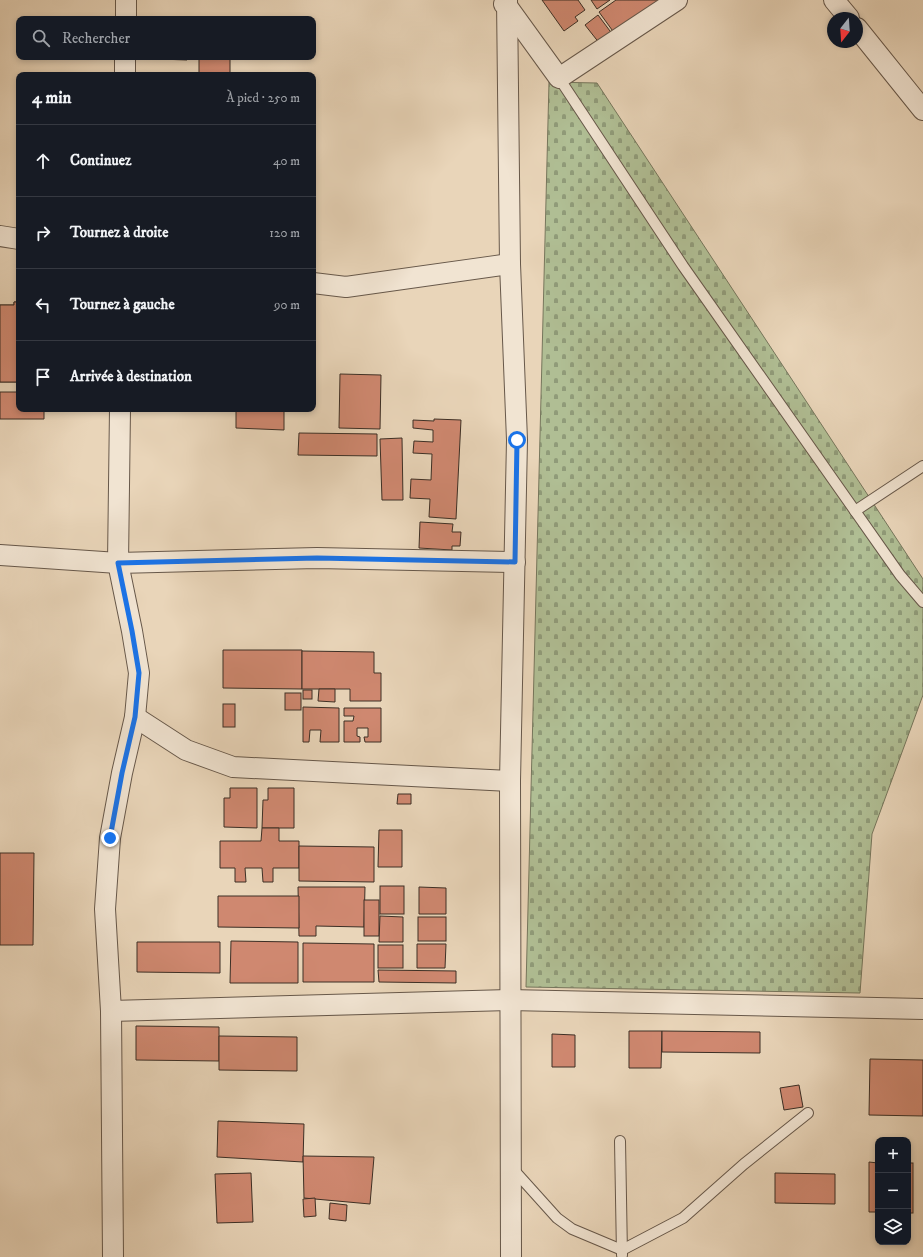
<!DOCTYPE html>
<html lang="fr">
<head>
<meta charset="utf-8">
<style>
  body { margin:0; font-family:"IM FELL DW Pica",serif; background:#242831; color:#f1f3f6 }
  .controls { position:absolute; right:12px; bottom:12px; display:grid; overflow:hidden; border-radius:8px; box-shadow:0 2px 6px #0003 }
  .controls button { width:36px; height:36px; display:grid; place-items:center; padding:0; border:0; border-bottom:1px solid #363941; background:#171b24; color:#f1f3f6; font:20px sans-serif }
  .compass { position:absolute; left:827px; top:12px; width:36px; height:36px; border-radius:50%; background:#171b24; box-shadow:0 2px 6px #0003; rotate:197deg }
  .stop { position:absolute; width:12px; height:12px; margin:-9px; border:3px solid #1a73e8; border-radius:50%; background:#fff }
  .stop.end { background:#1a73e8; border-color:#fff; box-shadow:0 1px 4px #0008 }
  .list { margin:0; padding:0; list-style:none }
  h2 { display:flex; justify-content:space-between; align-items:center; height:52px; margin:0; padding:0 16px; font-size:17px }
  h2 small { font-size:13px; font-weight:400; color:#9ea1a6 }
  .list li { display:grid; grid-template-columns:26px 1fr auto; gap:12px; align-items:center; box-sizing:border-box; height:72px; padding:0 16px; border-top:1px solid #363941 }
  .list b { display:block; font-size:15px; white-space:nowrap }
  .list em { font-size:13px; font-style:normal; color:#9ea1a6 }
  .icon { flex:none; width:22px; height:22px; fill:none; stroke:currentColor; stroke-width:2; stroke-linecap:round; stroke-linejoin:round }
  .map { position:relative; flex:none; width:923px; height:1257px; overflow:hidden }
  .search { position:absolute; background:#171b24; box-shadow:0 2px 6px #0003; left:16px; top:16px; width:300px; height:44px; display:flex; align-items:center; gap:10px; box-sizing:border-box; padding:0 14px; border-radius:8px; color:#9ea1a6; font-size:15px }
  .panel { position:absolute; background:#171b24; box-shadow:0 2px 6px #0003; left:16px; top:72px; width:300px; height:340px; border-radius:8px }
  .map>svg:first-child { display:block }
  .cemetery { fill:url(#cemetery-stones); stroke:#76765c }
  .building { fill:#cf8870; stroke:#3c2f25 }
  .lines { fill:none; stroke-linecap:round; stroke-linejoin:round }
  .service-casing { stroke:#67584a; stroke-width:12 }
  .minor-casing { stroke:#67584a; stroke-width:22 }
  .service { stroke:#f1e4d2; stroke-width:10 }
  .minor { stroke:#f1e4d2; stroke-width:20 }
  .route { stroke:#1a73e8; stroke-width:5 }
</style>
</head>
<body>
<div class="map">
<svg width="923" height="1257" viewBox="0 0 923 1257">
  <defs>
    <pattern id="cemetery-stones" width="16" height="16" patternUnits="userSpaceOnUse"><rect width="16" height="16" fill="#b0be94"/><path d="M2 7V4a2 2 0 0 1 4 0v3zM10 15v-3a2 2 0 0 1 4 0v3z" fill="#909b79"/></pattern>
  </defs>
  <rect width="100%" height="100%" fill="#e9d5b9"/>
  <filter id="stains"><feTurbulence type="fractalNoise" baseFrequency=".005" numOctaves="4"/><feColorMatrix values="0 0 0 0 .2 0 0 0 0 .09 0 0 0 0 .02 0 0 0 .5 -.17"/></filter>
  <radialGradient id="worn" r=".72"><stop offset=".6" stop-color="#630" stop-opacity="0"/><stop offset="1" stop-color="#630" stop-opacity=".3"/></radialGradient>
  <polygon class="cemetery" points="549,82 597,83 923,579 923,695 872,834 860,993 526,987"/>
  <g class="building">
    <polygon points="542,0 578,0 585,10 575,17 578,21 564,31"/>
    <polygon points="591,0 610,0 597,9"/>
    <polygon points="616,0 659,0 615,34 599,12"/>
    <polygon points="598,15 613,35 600,44 585,25"/>
    <polygon points="159,57 188,57 187,60 159,59"/>
    <rect x="199" y="57" width="31" height="18"/>
    <polygon points="14,302 19,302 19,382 0,382 0,371 15,371 15,360 0,361 0,348 15,348 14,339 0,339 0,329 14,330 14,314 0,314 0,305 14,305"/>
    <polygon points="14,302 19,302 19,382 0,382 0,305 14,305"/>
    <polygon points="340,374 381,375 380,429 339,428"/>
    <polygon points="0,392 19,392 19,409 44,409 44,419 0,419"/>
    <polygon points="236,409 284,409 284,430 236,428"/>
    <polygon points="434,419 461,420 456,519 429,517 430,499 410,498 411,479 431,480 432,454 413,453 414,441 433,442 433,430 413,428 413,420 434,421"/>
    <polygon points="299,433 377,434 377,456 298,455"/>
    <polygon points="402,438 403,500 382,500 380,439"/>
    <polygon points="420,522 453,524 452,532 461,532 460,546 452,546 452,550 419,548"/>
    <polygon points="223,650 302,650 302,689 223,688"/>
    <polygon points="302,651 374,652 374,673 381,673 381,701 350,701 350,689 302,689"/>
    <polygon points="319,689 335,689 335,702 318,701"/>
    <rect x="303" y="690" width="9" height="9"/>
    <rect x="285" y="693" width="16" height="17"/>
    <rect x="223" y="704" width="12" height="23"/>
    <polygon points="303,707 339,708 339,742 320,742 321,730 310,730 309,742 303,742"/>
    <polygon points="344,708 381,708 381,742 365,742 364,737 368,737 368,728 357,728 357,736 360,737 360,742 344,742 344,721 353,721 354,716 344,716"/>
    <polygon points="230,788 257,788 257,828 224,827 224,798 230,798"/>
    <polygon points="268,788 294,788 294,828 262,828 263,800 268,800"/>
    <polygon points="398,794 411,794 411,804 397,804"/>
    <polygon points="262,828 279,828 279,841 299,841 299,868 273,868 273,882 263,882 262,868 245,868 246,882 235,882 235,868 220,868 220,841 261,841"/>
    <polygon points="379,830 402,830 402,867 378,867"/>
    <polygon points="299,846 374,847 374,882 299,881"/>
    <polygon points="0,853 34,853 33,945 0,945"/>
    <rect x="380" y="886" width="24" height="28"/>
    <polygon points="298,887 365,887 364,927 316,926 316,936 299,936"/>
    <polygon points="419,887 446,888 446,914 419,914"/>
    <polygon points="218,896 299,896 299,928 218,927"/>
    <rect x="364" y="900" width="15" height="36"/>
    <polygon points="380,916 403,917 403,942 379,942"/>
    <rect x="418" y="917" width="28" height="24"/>
    <polygon points="231,941 298,942 298,983 230,983"/>
    <polygon points="137,942 220,942 220,973 137,972"/>
    <polygon points="303,943 374,944 374,982 303,982"/>
    <polygon points="417,944 446,944 445,968 417,968"/>
    <rect x="378" y="945" width="25" height="23"/>
    <polygon points="378,970 456,971 456,983 379,982"/>
    <polygon points="136,1026 219,1027 219,1061 136,1060"/>
    <polygon points="629,1031 662,1031 661,1068 629,1068"/>
    <polygon points="662,1031 760,1032 760,1053 662,1052"/>
    <polygon points="552,1034 575,1035 575,1067 552,1067"/>
    <polygon points="219,1036 297,1037 297,1071 219,1070"/>
    <polygon points="870,1059 923,1060 923,1116 869,1115"/>
    <polygon points="799,1085 803,1107 784,1110 780,1088"/>
    <polygon points="218,1121 304,1124 303,1162 217,1157"/>
    <polygon points="303,1156 374,1157 370,1204 304,1198"/>
    <polygon points="869,1162 878,1163 878,1212 869,1212"/>
    <rect x="908" y="1163" width="5" height="50"/>
    <polygon points="251,1173 253,1222 217,1223 215,1174"/>
    <polygon points="775,1173 835,1174 835,1204 775,1203"/>
    <polygon points="315,1198 316,1216 304,1217 303,1199"/>
    <polygon points="330,1203 347,1205 346,1221 329,1219"/>
  </g>
  <g class="lines">
    <defs>
      <g id="service">
        <polyline points="559,78 683,266 900,575 923,602"/>
        <polyline points="855,511 923,466"/>
        <polyline points="620,1141 622,1255"/>
        <polyline points="512,1168 557,1218 572,1229 622,1250 683,1218 744,1164 808,1113"/>
      </g>
      <g id="minor">
        <polyline points="507,0 510,264 517,440 510,781 511,1257"/>
        <polyline points="834,0 849,18"/>
        <polyline points="504,4 507,6 559,78 677,0"/>
        <polyline points="126,19 126,0"/>
        <polyline points="857,28 923,110"/>
        <polyline points="125,75 125,57"/>
        <polyline points="0,236 19,239"/>
        <polyline points="313,283 346,287 510,264"/>
        <polyline points="0,555 118,563 317,558 515,562"/>
        <polyline points="135,717 186,750 233,767 510,781"/>
        <polyline points="111,1011 509,1000 923,1009"/>
        <polyline points="113,1257 111,1011 105,909 110,838 122,773 135,717 139,673 132,631 118,563 120,409"/>
      </g>
    </defs>
    <use href="#service" class="service-casing"/>
    <use href="#minor" class="minor-casing"/>
    <use href="#service" class="service"/>
    <use href="#minor" class="minor"/>
  </g>
  <g class="lines">
    <polyline class="route" points="110,838 122,773 135,717 139,673 132,631 118,563 317,558 515,562 517,440"/>
  </g>
  <rect width="100%" height="100%" filter="url(#stains)"/>
  <rect width="100%" height="100%" fill="url(#worn)"/>
</svg>
<div class="controls">
<button>+</button>
<button>−</button>
<button><svg class="icon" aria-label="layers" viewBox="0 0 24 24"><path d="M12 4l9 5-9 5-9-5zM3 14l9 5 9-5"/></svg></button>
</div>
<svg class="compass" viewBox="-18 -18 36 36"><path d="M0-13l5 13h-10z" fill="#e53935"/><path d="M0 13l5-13h-10z" fill="#9ea1a6"/></svg>
<div class="stop" style="left:517px;top:440px"></div>
<div class="stop end" style="left:110px;top:838px"></div>
<div class="search"><svg class="icon" aria-label="search" viewBox="0 0 24 24"><circle cx="10" cy="10" r="6"/><path d="M15 15l6 6"/></svg>Rechercher</div>
<section class="panel">
<h2>4 min<small>À pied · 250 m</small></h2>
<ul class="list">
<li><svg class="icon" aria-label="ahead" viewBox="0 0 24 24"><path d="M12 20V5M6 11l6-6 6 6"/></svg><div><b>Continuez</b></div><em>40 m</em></li>
<li><svg class="icon" aria-label="right" viewBox="0 0 24 24"><path d="M7 20v-9h11M14 6l5 5-5 5"/></svg><div><b>Tournez à droite</b></div><em>120 m</em></li>
<li><svg class="icon" aria-label="left" viewBox="0 0 24 24"><path d="M17 20v-9H6M10 6l-5 5 5 5"/></svg><div><b>Tournez à gauche</b></div><em>90 m</em></li>
<li><svg class="icon" aria-label="arrive" viewBox="0 0 24 24"><path d="M6 21V4h12l-3 4 3 4H6"/></svg><div><b>Arrivée à destination</b></div></li>
</ul>
</section>
</div>
</body>
</html>
